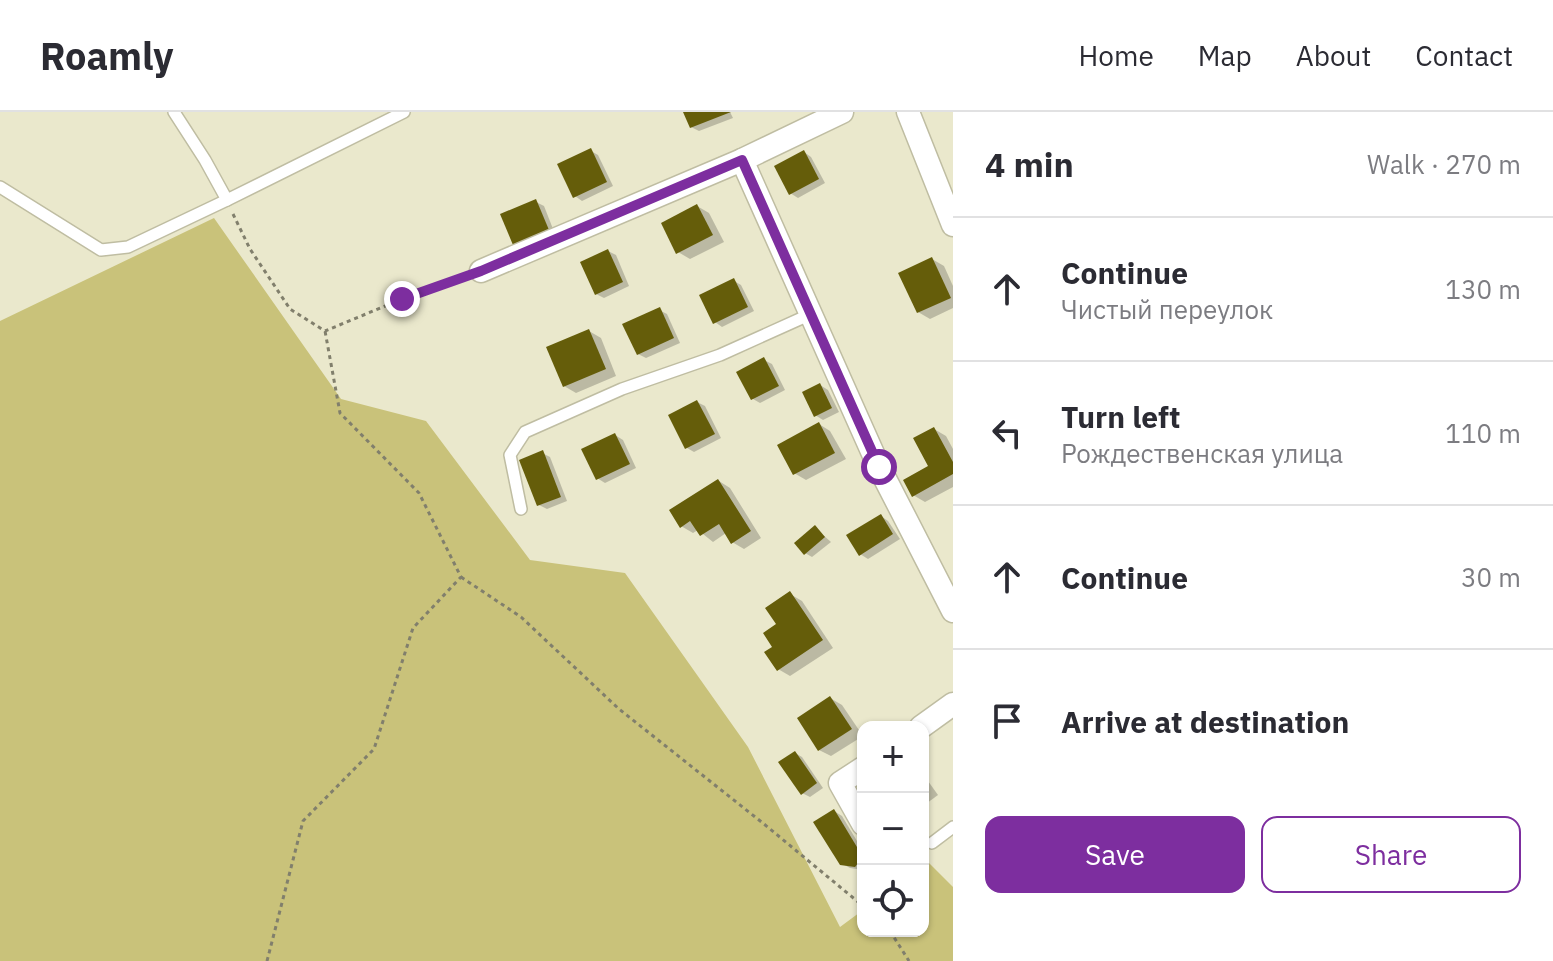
<!DOCTYPE html>
<html lang="en">
<head>
<meta charset="utf-8">
<style>
  body { margin:0; font-family:"IBM Plex Sans",sans-serif; background:#f7f7f7; color:#2b2b33 }
  .controls { position:absolute; right:24px; bottom:24px; display:grid; overflow:hidden; border-radius:16px; box-shadow:0 2px 6px #0004 }
  .controls button { width:72px; height:72px; display:grid; place-items:center; padding:0; border:0; border-bottom:2px solid #e1e1e2; background:#fff; color:#2b2b33; font:40px sans-serif }
  .stop { position:absolute; width:24px; height:24px; margin:-18px; border:6px solid #7d2e9f; border-radius:50%; background:#fff }
  .stop.end { background:#7d2e9f; border-color:#fff; box-shadow:0 2px 8px #0008 }
  .list { margin:0; padding:0; list-style:none }
  h2 { display:flex; justify-content:space-between; align-items:center; height:104px; margin:0; padding:0 32px; font-size:34px }
  h2 small { font-size:26px; font-weight:400; color:#7c7c81 }
  .list li { display:grid; grid-template-columns:52px 1fr auto; gap:24px; align-items:center; box-sizing:border-box; height:144px; padding:0 32px; border-top:2px solid #e1e1e2 }
  .list b { display:block; font-size:30px; white-space:nowrap }
  .list p { margin:0; font-size:26px; white-space:nowrap; color:#7c7c81 }
  .list em { font-size:26px; font-style:normal; color:#7c7c81 }
  .actions { display:flex; gap:16px; padding:24px 32px }
  .actions a { flex:1; padding:18px 0; border:2px solid #7d2e9f; border-radius:16px; text-align:center; font-size:28px; color:#7d2e9f }
  .actions .main { background:#7d2e9f; color:#fff }
  .icon { flex:none; width:44px; height:44px; fill:none; stroke:currentColor; stroke-width:2; stroke-linecap:round; stroke-linejoin:round }
  .map { position:relative; flex:none; width:953px; height:849px; overflow:hidden }
  header { display:flex; align-items:center; gap:48px; box-sizing:border-box; height:112px; padding:0 40px; background:#fff; border-bottom:2px solid #e1e1e2 }
  header strong { font-size:38px }
  nav { display:flex; gap:44px; margin-inline-start:auto; font-size:28px }
  main { display:flex }
  aside { flex:1; background:#fff }
  .map>svg:first-child { display:block }
  .green { fill:#c9c27a }
  .shadow { fill:#0003 }
  .building { fill:#655d0a }
  .lines { fill:none; stroke-linecap:round; stroke-linejoin:round }
  .lane-casing { stroke:#bfbda2; stroke-width:14 }
  .street-casing { stroke:#bfbda2; stroke-width:25 }
  .path { stroke:#817f6c; stroke-width:3; stroke-dasharray:4 4; stroke-linecap:butt }
  .lane { stroke:#fff; stroke-width:11 }
  .street { stroke:#fff; stroke-width:22 }
  .route { stroke:#7d2e9f; stroke-width:10 }
</style>
</head>
<body>
<header>
<strong>Roamly</strong>
<nav><a>Home</a><a>Map</a><a>About</a><a>Contact</a></nav>
</header>
<main>
<div class="map">
<svg width="953" height="849" viewBox="0 0 953 849">
  <rect width="100%" height="100%" fill="#eae8cc"/>
  <polygon class="green" points="214,106 341,287 426,309 530,448 625,461 748,635 840,815 863,798 863,819 923,819 923,753 927,749 953,775 953,849 0,849 0,209"/>
  <g class="shadow">
    <polygon points="686,0 730,0 733,6 699,19 691,15"/>
    <polygon points="591,39 598,43 613,74 582,89 575,84"/>
    <polygon points="804,40 811,45 825,71 798,86 790,81"/>
    <polygon points="536,90 544,94 555,122 522,136 515,131"/>
    <polygon points="697,94 709,101 724,130 690,147 678,140"/>
    <polygon points="608,139 616,143 629,174 604,186 596,182"/>
    <polygon points="932,147 944,154 953,174 953,196 930,207 918,200"/>
    <polygon points="734,169 741,173 754,199 722,215 715,210"/>
    <polygon points="659,198 667,202 680,231 646,246 638,242"/>
    <polygon points="589,219 601,226 616,264 576,281 564,274"/>
    <polygon points="764,248 772,252 785,278 760,291 753,287"/>
    <polygon points="820,273 828,278 839,300 823,308 815,303"/>
    <polygon points="697,290 705,294 721,326 694,340 687,336"/>
    <polygon points="819,312 830,319 846,347 806,368 794,361"/>
    <polygon points="934,317 946,324 953,337 953,375 925,390 913,383 931,355"/>
    <polygon points="615,323 623,328 636,356 605,371 597,366"/>
    <polygon points="542,341 550,345 567,389 547,397 539,393"/>
    <polygon points="719,369 730,376 761,426 744,437 732,430 726,421 713,430 698,418 693,421 681,414"/>
    <polygon points="881,404 888,409 900,427 868,447 860,442"/>
    <polygon points="815,416 831,430 812,445 805,441"/>
    <polygon points="790,482 802,489 833,536 790,564 778,557 775,536"/>
    <polygon points="830,586 842,593 863,624 831,644 819,638"/>
    <polygon points="795,641 802,645 823,676 810,685 802,681"/>
    <polygon points="923,662 938,683 923,694"/>
    <polygon points="834,699 842,704 863,739 863,758 850,756 841,751"/>
  </g>
  <g class="building">
    <polygon points="683,0 731,0 690,16"/>
    <polygon points="591,36 607,70 573,86 557,52"/>
    <polygon points="804,38 819,67 789,83 774,54"/>
    <polygon points="536,87 549,118 513,133 500,102"/>
    <polygon points="697,92 713,123 676,142 661,111"/>
    <polygon points="608,137 623,170 595,183 580,150"/>
    <polygon points="932,145 951,186 917,201 898,161"/>
    <polygon points="734,166 748,195 713,212 699,183"/>
    <polygon points="660,195 674,226 637,243 622,212"/>
    <polygon points="589,217 606,257 563,275 546,235"/>
    <polygon points="764,245 779,274 751,288 736,260"/>
    <polygon points="820,271 832,296 814,305 802,280"/>
    <polygon points="697,288 715,322 685,337 668,303"/>
    <polygon points="819,310 835,341 793,363 777,333"/>
    <polygon points="934,315 953,350 953,362 912,385 903,368 928,354 913,326"/>
    <polygon points="615,321 630,352 596,368 581,337"/>
    <polygon points="543,338 561,385 537,394 519,348"/>
    <polygon points="718,367 751,419 731,432 719,412 700,424 690,409 680,416 669,398"/>
    <polygon points="881,402 893,422 859,444 846,423"/>
    <polygon points="815,413 825,425 804,443 794,431"/>
    <polygon points="790,479 823,528 777,559 764,540 772,535 763,521 776,512 765,496"/>
    <polygon points="830,584 852,617 818,639 797,606"/>
    <polygon points="795,639 817,671 801,683 778,650"/>
    <polygon points="834,697 863,745 855,755 840,753 813,710"/>
  </g>
  <g class="lines">
    <defs>
      <g id="lane">
        <polyline points="174,0 205,48 227,88 404,0"/>
        <polyline points="0,75 101,138 128,135 227,88"/>
        <polyline points="521,397 510,343 525,320 622,277 720,243 811,202"/>
        <polyline points="932,731 953,715"/>
      </g>
      <g id="street">
        <polyline points="908,0 953,113"/>
        <polyline points="742,48 879,355 953,499"/>
        <polyline points="481,159 742,48 842,0"/>
        <polyline points="921,615 953,592"/>
        <polyline points="863,656 840,671 863,712"/>
      </g>
    </defs>
    <use href="#lane" class="lane-casing"/>
    <use href="#street" class="street-casing"/>
    <g class="path">
      <polyline points="233,102 250,137 290,197 325,219 402,187 463,165"/>
      <polyline points="461,465 521,505 619,597 764,712 863,794"/>
      <polyline points="890,819 909,849"/>
      <polyline points="267,849 303,709 374,637 413,516 461,465 419,381 340,301 325,219"/>
    </g>
    <use href="#lane" class="lane"/>
    <use href="#street" class="street"/>
  </g>
  <g class="lines">
    <polyline class="route" points="402,187 481,159 742,48 879,355"/>
  </g>
</svg>
<div class="controls">
<button>+</button>
<button>−</button>
<button><svg class="icon" aria-label="locate" viewBox="0 0 24 24"><circle cx="12" cy="12" r="6"/><path d="M12 2v4M12 18v4M2 12h4M18 12h4"/></svg></button>
</div>
<div class="stop" style="left:879px;top:355px"></div>
<div class="stop end" style="left:402px;top:187px"></div>
</div>
<aside>
<h2>4 min<small>Walk · 270 m</small></h2>
<ul class="list">
<li><svg class="icon" aria-label="ahead" viewBox="0 0 24 24"><path d="M12 20V5M6 11l6-6 6 6"/></svg><div><b>Continue</b><p>Чистый переулок</p></div><em>130 m</em></li>
<li><svg class="icon" aria-label="left" viewBox="0 0 24 24"><path d="M17 20v-9H6M10 6l-5 5 5 5"/></svg><div><b>Turn left</b><p>Рождественская улица</p></div><em>110 m</em></li>
<li><svg class="icon" aria-label="ahead" viewBox="0 0 24 24"><path d="M12 20V5M6 11l6-6 6 6"/></svg><div><b>Continue</b></div><em>30 m</em></li>
<li><svg class="icon" aria-label="arrive" viewBox="0 0 24 24"><path d="M6 21V4h12l-3 4 3 4H6"/></svg><div><b>Arrive at destination</b></div></li>
</ul>
<div class="actions"><a class="main">Save</a><a>Share</a></div>
</aside>
</main>
</body>
</html>
